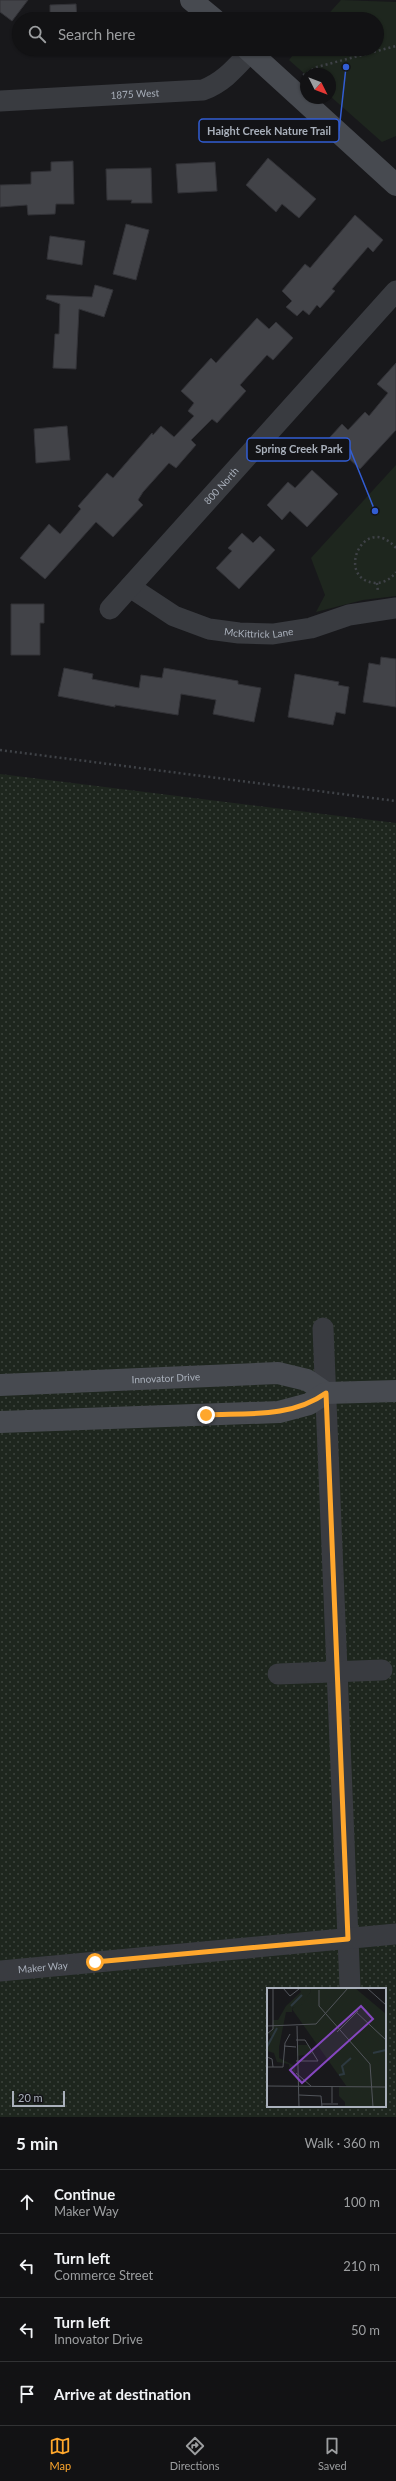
<!DOCTYPE html>
<html lang="en">
<head>
<meta charset="utf-8">
<style>
  body { margin:0; font-family:Lato,sans-serif; background:#1b1b1d; color:#f1f3f6 }
  .compass { position:absolute; left:300px; top:68px; width:36px; height:36px; border-radius:50%; background:#121214; box-shadow:0 1px 3px #0004; rotate:132deg }
  .scale { position:absolute; left:12px; bottom:10px; width:53px; box-sizing:border-box; padding-left:4px; border:2px solid #a9b0bb; border-top:0; font-size:11px; line-height:14px; white-space:nowrap; color:#a9b0bb; -webkit-text-stroke:3px #131316; paint-order:stroke }
  .stop { position:absolute; width:12px; height:12px; margin:-9px; border:3px solid #ffa72c; border-radius:50%; background:#fff }
  .stop.end { background:#ffa72c; border-color:#fff; box-shadow:0 1px 4px #0008 }
  .list { margin:0; padding:0; list-style:none }
  h2 { display:flex; justify-content:space-between; align-items:center; height:52px; margin:0; padding:0 16px; font-size:17px }
  h2 small { font-size:13px; font-weight:400; color:#9c9ea0 }
  .list li { display:grid; grid-template-columns:26px 1fr auto; gap:12px; align-items:center; box-sizing:border-box; height:64px; padding:0 16px; border-top:1px solid #313234 }
  .list b { display:block; font-size:15px; white-space:nowrap }
  .list p { margin:0; font-size:13px; white-space:nowrap; color:#9c9ea0 }
  .list em { font-size:13px; font-style:normal; color:#9c9ea0 }
  .icon { flex:none; width:22px; height:22px; fill:none; stroke:currentColor; stroke-width:2; stroke-linecap:round; stroke-linejoin:round }
  .map { position:relative; flex:none; width:396px; height:2117px; overflow:hidden }
  .search { position:absolute; background:#121214; box-shadow:0 1px 3px #0004; left:12px; right:12px; top:12px; height:44px; display:flex; align-items:center; gap:10px; box-sizing:border-box; padding:0 14px; border-radius:22px; color:#9c9ea0; font-size:15px }
  .sheet { height:308px; background:#121214 }
  nav { display:flex; justify-content:space-around; align-items:center; box-sizing:border-box; height:56px; border-top:1px solid #313234; background:#121214; font-size:11px; color:#9c9ea0 }
  nav a { display:grid; justify-items:center; gap:2px }
  nav .on { color:#ffa72c }
  .map>svg:first-child { display:block }
  .grass { fill:url(#grass-dots); fill-rule:evenodd }
  .park { fill:#1e261e }
  .building { fill:#424348; stroke:#323237 }
  .lines { fill:none; stroke-linecap:round; stroke-linejoin:round }
  .path { stroke:#3f4247; stroke-width:2.5; stroke-dasharray:2 3; stroke-linecap:butt }
  .street { stroke:#393b40; stroke-width:21 }
  .secondary { stroke:#474a50; stroke-width:22 }
  .route { stroke:#ffa72c; stroke-width:5 }
  .labels { text-anchor:middle; dominant-baseline:central; stroke-width:4; stroke-linejoin:round; paint-order:stroke }
  .street-label { font-size:10px; fill:#a9b0bb; stroke:#131316 }
  .inset-river { fill:none; stroke:#2d3940; stroke-width:2 }
  .inset-road { fill:none; stroke:#52555b; stroke-width:1 }
  .view { fill:#8446be; fill-opacity:0.15; stroke:#8446be; stroke-width:2 }
  .inset-edge { fill:none; stroke:#a9b0bb; stroke-width:2 }
  .leader { fill:none; stroke:#325dd4; stroke-width:1.5 }
  .callout-dot { fill:#325dd4; stroke:#131316; stroke-width:1.5 }
  .callout { fill:#131316; stroke:#325dd4; stroke-width:1.5 }
  .callout-label { font-size:11px; text-anchor:middle; font-weight:bold; fill:#a9b0bb }
</style>
</head>
<body>
<div class="map">
<svg width="396" height="2117" viewBox="0 0 396 2117">
  <defs>
    <pattern id="grass-dots" width="8" height="8" patternUnits="userSpaceOnUse"><rect width="8" height="8" fill="#1e261e"/><path d="M2 2h.1M6 6h.1" fill="none" stroke="#3c433d" stroke-width="1.8" stroke-linecap="round"/></pattern>
  </defs>
  <rect width="100%" height="100%" fill="#18181b"/>
  <path class="grass" d="M0,774L396,823V2117H0ZM268,1989H385V2106H268Z"/>
  <g class="park">
    <polygon points="341,0 396,2 396,136 382,142 330,96 330,74 306,75 289,60 298,49 377,49 377,19 324,19"/>
    <polygon points="396,465 396,596 363,600 316,612 325,595 311,558"/>
  </g>
  <g class="building">
    <polygon points="0,0 28,0 12,21 0,12"/>
    <polygon points="76,4 77,19 50,19 50,5"/>
    <polygon points="268,158 316,199 299,218 282,204 276,212 246,185"/>
    <polygon points="73,161 74,204 56,204 55,214 28,215 27,205 0,207 0,185 31,184 31,172 51,171 51,162"/>
    <polygon points="215,162 217,191 178,193 176,164"/>
    <polygon points="151,168 152,203 131,203 132,200 107,200 106,169"/>
    <polygon points="355,215 383,240 373,252 368,247 332,289 335,291 320,308 317,305 309,315 303,310 297,316 286,307 292,301 282,291 305,264 310,268"/>
    <polygon points="126,224 149,230 136,280 113,274"/>
    <polygon points="50,236 85,241 82,265 47,259"/>
    <polygon points="95,285 113,290 104,317 79,309 76,369 53,368 55,334 59,334 60,304 46,299 47,295 92,297"/>
    <polygon points="257,318 269,329 276,322 293,338 273,360 267,355 240,385 246,391 217,423 212,419 191,440 196,445 176,468 169,463 143,492 138,500 143,505 126,523 113,537 96,522 45,579 20,558 49,524 60,534 81,509 78,506 107,473 113,478 152,433 153,435 161,426 174,437 194,416 188,411 194,403 181,391 211,358 216,363"/>
    <polygon points="396,363 396,430 360,469 343,453 336,461 321,447 342,424 348,430 365,412 369,416 388,393 377,384"/>
    <polygon points="67,426 70,460 36,463 34,429"/>
    <polygon points="312,470 338,494 307,527 290,511 282,520 267,505 288,482 295,488"/>
    <polygon points="242,533 253,543 260,536 275,550 239,589 216,568 232,551 228,548"/>
    <polygon points="11,604 44,604 44,623 40,623 40,655 11,655"/>
    <polygon points="381,657 396,659 396,707 363,702 369,663 380,665"/>
    <polygon points="64,668 93,674 92,679 139,688 141,675 162,678 164,668 238,681 238,684 261,688 254,722 213,714 216,700 181,694 178,715 115,705 115,707 58,696"/>
    <polygon points="295,674 339,682 338,685 349,687 345,714 336,712 333,725 288,717"/>
  </g>
  <g class="lines">
    <g class="path">
      <polyline points="303,75 317,67 396,46"/>
      <path d="M396,548C364,511 334,579 375,583C384,583 391,579 396,572"/>
      <polyline points="377,583 378,592"/>
      <polyline points="0,750 396,801"/>
    </g>
    <g class="street">
      <path id="s1" d="M0,101L203,90C224,82 235,68 250,52"/>
      <path id="s2" d="M130,587L174,616L209,629L239,633L273,634L311,628L349,615L396,608"/>
      <path id="s3" d="M110,609L396,291"/>
      <polyline points="323,1328 350,1987"/>
      <polyline points="278,1674 382,1670"/>
      <path id="s4" d="M0,1971L396,1934"/>
    </g>
    <g class="secondary">
      <polyline points="191,0 214,19"/>
      <polyline points="247,49 396,185"/>
      <path id="s5" d="M0,1385L278,1373L307,1380L326,1393"/>
      <polyline points="0,1422 279,1412 309,1404 326,1393 396,1391"/>
    </g>
  </g>
  <g class="lines">
    <path class="route" d="M95,1962L348,1939L326,1393C291,1418 247,1413 206,1415"/>
  </g>
  <g class="labels">
    <g class="street-label">
      <text stroke="none"><textPath href="#s1" startOffset="135">1875 West</textPath></text>
      <text stroke="none"><textPath href="#s3" startOffset="166">800 North</textPath></text>
      <text stroke="none"><textPath href="#s2" startOffset="140">McKittrick Lane</textPath></text>
      <text stroke="none"><textPath href="#s5" startOffset="166">Innovator Drive</textPath></text>
      <text stroke="none"><textPath href="#s4" startOffset="43">Maker Way</textPath></text>
    </g>
  </g>
  <g transform="translate(267 1988)">
    <rect width="119" height="119" fill="#18181b"/>
    <path d="M44,0H88L119,26V119H78V114L72,108V99H80L25,21L43,5Z" fill="#1e261e"/>
    <path d="M32,0H44L43,5L34,17L25,20V24H19L12,59V70L28,78V84H23L22,76L10,74L7,65L0,63V55L4,49L2,45L5,43L6,32H11L19,18L34,4ZM30,57H41L46,66L30,68Z" fill="#1e261e"/>
    <path class="inset-river" d="M24,18L35,7M0,59L10,40M106,65L119,62M72,87L77,86L75,78L84,70"/>
    <path class="inset-road" d="M16,0L23,8L32,1M100,0L119,17M52,2V18L59,26M88,23L119,52M59,26L103,76L106,119M0,38L49,36L81,0M30,38L32,119M70,44L91,23M0,46L6,41V0M29,52H38L51,73M17,58L29,59M0,69L5,71L6,79M29,73H51M0,79H16L18,55L23,46M29,85L44,98M0,98L119,99M119,99V119M32,107L54,108L55,119M65,115V98M55,116H71"/>
    <path class="view" d="M94,18L106,31L35,95L23,82Z"/>
    <rect width="119" height="119" class="inset-edge"/>
  </g>
  <path class="leader" d="M346 67L339 131M375 511L350 449"/>
  <g class="callout-dot">
    <circle cx="346" cy="67" r="4"/>
    <circle cx="375" cy="511" r="4"/>
  </g>
  <g class="callout">
    <rect x="199" y="119" width="140" height="23" rx="4"/>
    <rect x="247" y="438" width="103" height="23" rx="4"/>
  </g>
  <g class="callout-label">
    <text x="269" y="135">Haight Creek Nature Trail</text>
    <text x="299" y="453">Spring Creek Park</text>
  </g>
</svg>
<svg class="compass" viewBox="-18 -18 36 36"><path d="M0-13l5 13h-10z" fill="#e53935"/><path d="M0 13l5-13h-10z" fill="#9c9ea0"/></svg>
<div class="scale">20 m</div>
<div class="stop" style="left:95px;top:1962px"></div>
<div class="stop end" style="left:206px;top:1415px"></div>
<div class="search"><svg class="icon" aria-label="search" viewBox="0 0 24 24"><circle cx="10" cy="10" r="6"/><path d="M15 15l6 6"/></svg>Search here</div>
</div>
<section class="sheet">
<h2>5 min<small>Walk · 360 m</small></h2>
<ul class="list">
<li><svg class="icon" aria-label="ahead" viewBox="0 0 24 24"><path d="M12 20V5M6 11l6-6 6 6"/></svg><div><b>Continue</b><p>Maker Way</p></div><em>100 m</em></li>
<li><svg class="icon" aria-label="left" viewBox="0 0 24 24"><path d="M17 20v-9H6M10 6l-5 5 5 5"/></svg><div><b>Turn left</b><p>Commerce Street</p></div><em>210 m</em></li>
<li><svg class="icon" aria-label="left" viewBox="0 0 24 24"><path d="M17 20v-9H6M10 6l-5 5 5 5"/></svg><div><b>Turn left</b><p>Innovator Drive</p></div><em>50 m</em></li>
<li><svg class="icon" aria-label="arrive" viewBox="0 0 24 24"><path d="M6 21V4h12l-3 4 3 4H6"/></svg><div><b>Arrive at destination</b></div></li>
</ul>
</section>
<nav>
<a class="on"><svg class="icon" aria-label="map" viewBox="0 0 24 24"><path d="M3 6l6-2 6 2 6-2v14l-6 2-6-2-6 2zM9 4v14M15 6v14"/></svg>Map</a>
<a><svg class="icon" aria-label="directions" viewBox="0 0 24 24"><path d="M12 3l9 9-9 9-9-9zM9 14v-3h6M13 9l2 2-2 2"/></svg>Directions</a>
<a><svg class="icon" aria-label="saved" viewBox="0 0 24 24"><path d="M7 4h10v16l-5-4-5 4z"/></svg>Saved</a>
</nav>
</body>
</html>
